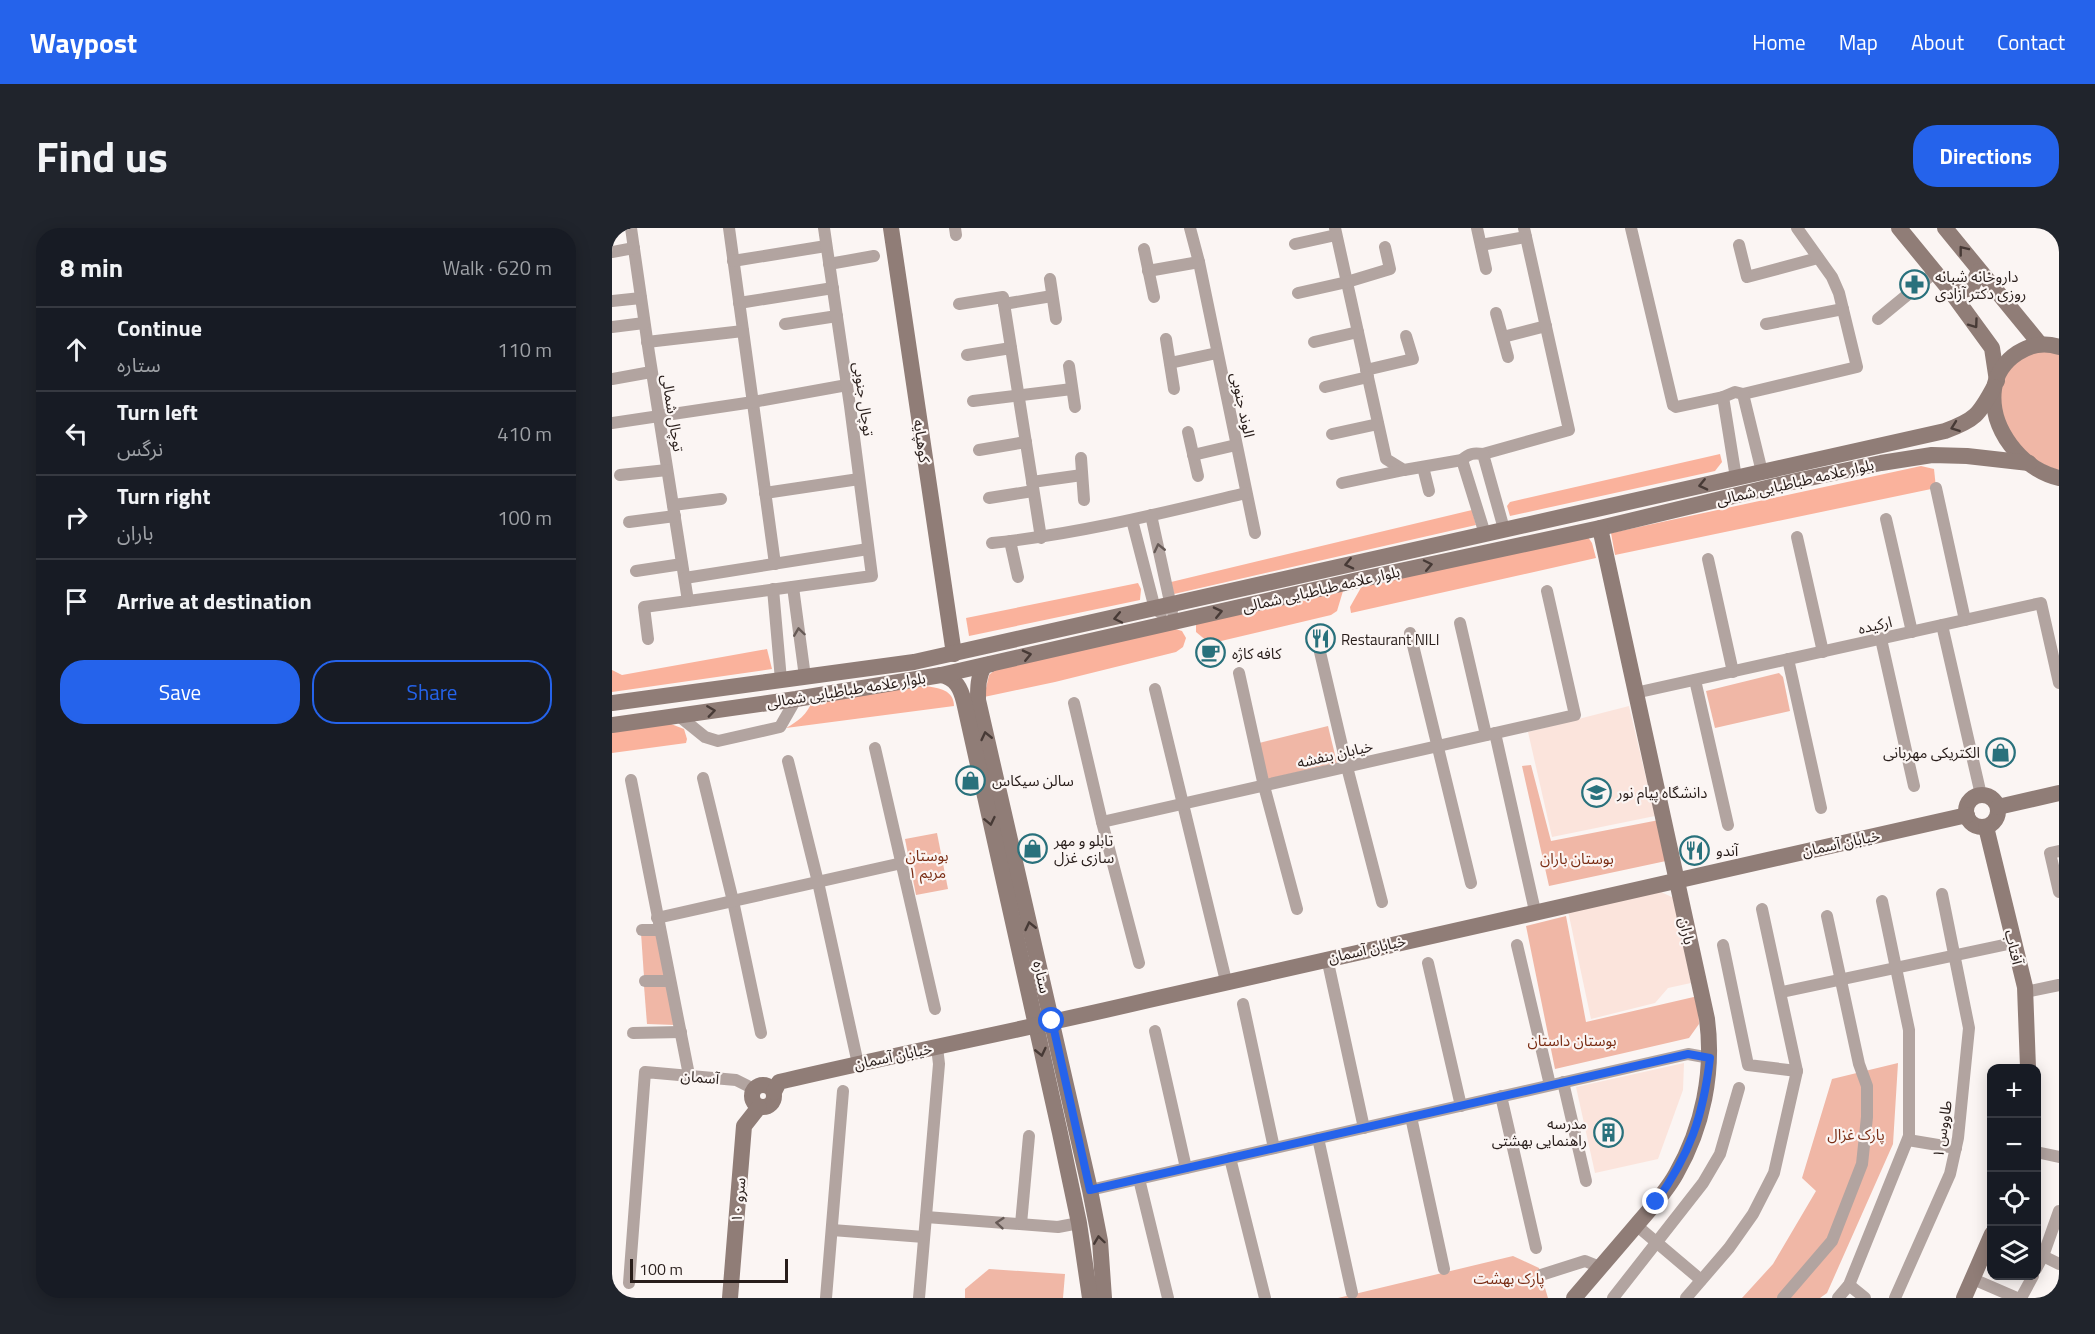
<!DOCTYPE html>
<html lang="en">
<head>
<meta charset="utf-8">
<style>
  body { margin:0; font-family:"Titillium Web","Noto Sans Arabic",sans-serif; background:#20242c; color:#f1f3f6 }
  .controls { position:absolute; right:18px; bottom:18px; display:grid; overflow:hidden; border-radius:12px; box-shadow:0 3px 15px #0003 }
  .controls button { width:54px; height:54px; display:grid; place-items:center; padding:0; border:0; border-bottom:2px solid #363941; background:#171b24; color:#f1f3f6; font:30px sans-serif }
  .scale { position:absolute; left:18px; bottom:15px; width:158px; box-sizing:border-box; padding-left:6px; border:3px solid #281d1a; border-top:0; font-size:16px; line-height:21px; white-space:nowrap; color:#281d1a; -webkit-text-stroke:4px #fbf5f3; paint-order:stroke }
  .stop { position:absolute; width:18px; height:18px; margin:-14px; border:4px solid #2563eb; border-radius:50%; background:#fff }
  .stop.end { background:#2563eb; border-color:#fff; box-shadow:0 2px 6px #0008 }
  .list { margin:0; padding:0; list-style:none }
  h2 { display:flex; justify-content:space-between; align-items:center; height:78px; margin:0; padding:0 24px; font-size:26px }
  h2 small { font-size:20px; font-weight:400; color:#9ea1a6 }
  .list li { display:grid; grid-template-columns:39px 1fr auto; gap:18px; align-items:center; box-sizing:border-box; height:84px; padding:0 24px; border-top:2px solid #363941 }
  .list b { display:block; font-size:22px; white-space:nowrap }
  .list p { margin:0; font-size:20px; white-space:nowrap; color:#9ea1a6 }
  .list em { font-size:20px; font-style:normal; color:#9ea1a6 }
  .actions { display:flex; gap:12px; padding:18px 24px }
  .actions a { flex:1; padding:14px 0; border:2px solid #2563eb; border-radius:24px; text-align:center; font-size:21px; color:#2563eb }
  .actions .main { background:#2563eb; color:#fff }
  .icon { flex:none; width:33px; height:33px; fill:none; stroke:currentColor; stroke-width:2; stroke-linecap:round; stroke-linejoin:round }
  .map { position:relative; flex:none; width:1447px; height:1070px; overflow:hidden; border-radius:24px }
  header { display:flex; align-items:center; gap:36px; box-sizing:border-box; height:84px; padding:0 30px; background:#2563eb; color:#fff }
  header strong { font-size:28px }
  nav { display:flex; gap:33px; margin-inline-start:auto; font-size:21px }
  .intro { display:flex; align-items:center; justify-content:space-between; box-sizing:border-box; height:144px; padding:0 36px }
  h1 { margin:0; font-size:42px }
  .button { padding:15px 27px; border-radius:24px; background:#2563eb; color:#fff; font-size:21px; font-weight:700 }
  main { display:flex; gap:36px; padding:0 36px }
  aside { flex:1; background:#171b24; border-radius:24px; box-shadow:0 3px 15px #0003 }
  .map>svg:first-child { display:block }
  .built { fill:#fbe4dc }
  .green { fill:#f0b7a6 }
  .forest { fill:#fab29c }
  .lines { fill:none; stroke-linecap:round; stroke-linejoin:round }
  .street { stroke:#b2a4a0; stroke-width:12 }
  .secondary { stroke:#907d77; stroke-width:16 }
  .oneway { stroke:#473a36 }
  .oneway2 { stroke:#665a56 }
  .route { stroke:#2563eb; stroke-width:8 }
  .labels { text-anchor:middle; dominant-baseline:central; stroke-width:4.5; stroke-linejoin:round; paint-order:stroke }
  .poi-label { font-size:15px; fill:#281d1a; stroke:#fbf5f3; text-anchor:start }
  .street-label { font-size:15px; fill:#281d1a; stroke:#fbf5f3 }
  .park-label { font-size:15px; fill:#7a2d14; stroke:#fbf5f3 }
</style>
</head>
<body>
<header>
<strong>Waypost</strong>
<nav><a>Home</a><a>Map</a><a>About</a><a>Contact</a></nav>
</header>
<div class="intro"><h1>Find us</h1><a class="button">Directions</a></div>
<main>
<aside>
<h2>8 min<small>Walk · 620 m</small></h2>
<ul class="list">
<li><svg class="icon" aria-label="ahead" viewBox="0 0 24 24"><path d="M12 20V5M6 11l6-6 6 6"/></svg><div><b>Continue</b><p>ستاره</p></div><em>110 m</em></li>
<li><svg class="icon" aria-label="left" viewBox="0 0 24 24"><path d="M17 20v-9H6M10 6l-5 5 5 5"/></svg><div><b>Turn left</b><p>نرگس</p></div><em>410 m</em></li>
<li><svg class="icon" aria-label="right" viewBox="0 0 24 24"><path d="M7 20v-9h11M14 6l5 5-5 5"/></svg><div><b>Turn right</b><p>باران</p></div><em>100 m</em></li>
<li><svg class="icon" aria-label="arrive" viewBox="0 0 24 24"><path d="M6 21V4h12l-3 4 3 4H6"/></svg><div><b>Arrive at destination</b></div></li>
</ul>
<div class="actions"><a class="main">Save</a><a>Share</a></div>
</aside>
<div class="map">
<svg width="1447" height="1070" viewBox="0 0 1447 1070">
  <rect width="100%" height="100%" fill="#fbf5f3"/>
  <g class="built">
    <polygon points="1017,478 1043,588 940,609 916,504"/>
    <polygon points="1049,664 1062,670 1079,755 1056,760 1043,775 979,791 956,683"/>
    <polygon points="1072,835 1071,862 1046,931 983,945 964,859"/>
  </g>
  <g class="green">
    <path d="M1424,122L1447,125V242C1408,233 1372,183 1395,145C1402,133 1413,128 1424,122Z"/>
    <polygon points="1167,445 1171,449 1178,483 1103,500 1094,463"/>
    <polygon points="716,498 725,535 656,551 647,515"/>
    <polygon points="919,537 939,613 1047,592 1054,633 937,658 910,538"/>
    <polygon points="325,605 336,661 304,667 293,611"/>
    <polygon points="954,688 974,794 1086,768 1087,796 1077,810 943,841 914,698"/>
    <polygon points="29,705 46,706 54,749 32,749"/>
    <polygon points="32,758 56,758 63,797 35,796"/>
    <polygon points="1286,835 1281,916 1215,1065 1208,1070 1130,1070 1161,1036 1204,963 1190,950 1220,851"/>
    <polygon points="901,1028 927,1040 936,1070 726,1070"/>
    <polygon points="377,1041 453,1046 451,1070 353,1070 353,1061"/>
  </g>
  <g class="forest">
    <polygon points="1108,226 1110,234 1103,243 898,288 895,278 898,274"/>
    <polygon points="1309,238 1322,241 1324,260 1003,327 999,305"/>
    <polygon points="860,282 864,297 562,366 559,354"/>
    <polygon points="976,309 980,315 984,330 739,385 738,379 751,356"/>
    <polygon points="526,355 529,361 528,372 357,408 354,390"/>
    <polygon points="731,363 725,383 719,387 609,413 596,414 584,404 584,396"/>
    <polygon points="560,400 570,403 574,410 571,419 564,424 443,454 372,469 377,447 385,440"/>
    <polygon points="155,421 160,441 0,464 0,442 10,447"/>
    <path d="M313,458C327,460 342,462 342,478L174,500C185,494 196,486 200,473Z"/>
    <polygon points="59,496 72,501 75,511 74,515 0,525 0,502"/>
  </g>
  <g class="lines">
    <g class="street">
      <polyline points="19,0 37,125 76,373"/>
      <polyline points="117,0 163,336"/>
      <polyline points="343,0 344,7"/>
      <polyline points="578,0 587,34 643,305"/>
      <polyline points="723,0 774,231 792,242 850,232"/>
      <polyline points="865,0 874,41"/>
      <polyline points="1019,0 1061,177 1064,179 1111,169"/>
      <polyline points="683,16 724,7"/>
      <polyline points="869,17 914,9"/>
      <polyline points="1127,17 1135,49 1206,30"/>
      <polyline points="532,21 542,69"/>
      <polyline points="0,24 22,20"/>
      <polyline points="121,33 214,18"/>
      <polyline points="217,36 262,28"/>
      <polyline points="536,43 587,34"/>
      <polyline points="438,51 444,91"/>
      <polyline points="686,65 735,54 778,41 773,19"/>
      <polyline points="0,73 29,70"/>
      <polyline points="127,75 221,60"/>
      <polyline points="347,76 391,69 429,310"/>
      <polyline points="392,76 440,68"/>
      <polyline points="884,85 896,129"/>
      <polyline points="1266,91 1323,44"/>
      <polyline points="173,96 225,88"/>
      <polyline points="1154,96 1231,81"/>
      <polyline points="0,99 32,95"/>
      <polyline points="891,109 934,98"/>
      <polyline points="554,111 562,161"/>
      <polyline points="35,114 131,103"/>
      <polyline points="702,114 746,104"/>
      <polyline points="355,127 399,120"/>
      <polyline points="558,135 605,125"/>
      <polyline points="457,138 463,179"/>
      <polyline points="754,142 801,131 794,108"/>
      <polyline points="0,151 39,144"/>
      <polyline points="713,159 756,149"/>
      <polyline points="1131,166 1245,139 1227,65 1220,49 1185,0"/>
      <polyline points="361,173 460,161"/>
      <polyline points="0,195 141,174 235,157"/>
      <polyline points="576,204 586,248"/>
      <polyline points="720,206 766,196"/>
      <polyline points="367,222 414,214"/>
      <polyline points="871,226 957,202 912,0"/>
      <polyline points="581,227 624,217"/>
      <polyline points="469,230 472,272"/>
      <polyline points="811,239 817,263"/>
      <polyline points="8,247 55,242"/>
      <polyline points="1124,250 1111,169 1123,164 1131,166 1150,244"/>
      <polyline points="420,254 470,247"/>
      <polyline points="730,255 792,242"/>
      <polyline points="1324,260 1353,392"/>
      <polyline points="153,265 247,251"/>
      <polyline points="377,270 421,263"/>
      <polyline points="61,277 109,271"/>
      <polyline points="539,287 560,383"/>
      <polyline points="1274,291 1300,404"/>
      <polyline points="520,292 543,381 549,385"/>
      <polyline points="17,294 63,288"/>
      <path d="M873,306L850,232C857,225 862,225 871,226L892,301"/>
      <polyline points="1185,309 1211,424"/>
      <polyline points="398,313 406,349"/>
      <path d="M380,315C467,306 550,285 634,265"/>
      <polyline points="1096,331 1121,444"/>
      <polyline points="24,343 70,336"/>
      <polyline points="73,350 256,321"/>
      <polyline points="181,359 193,449"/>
      <polyline points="161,361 169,452"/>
      <polyline points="848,395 874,507"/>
      <polyline points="1330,397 1369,567"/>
      <polyline points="798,405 859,655"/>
      <polyline points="36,411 32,379 260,348 238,178 212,0"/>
      <polyline points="1269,411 1302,558"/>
      <polyline points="708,424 735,539 770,674"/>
      <polyline points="1176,431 1209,580"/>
      <polyline points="627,445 652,558 685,681"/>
      <polyline points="1083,452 1116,597"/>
      <polyline points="543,461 614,753"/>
      <polyline points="1023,465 1429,375 1447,455"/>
      <polyline points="462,475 490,594 527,735"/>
      <polyline points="67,488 93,509 106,513 168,499 184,471"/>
      <polyline points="883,505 923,683"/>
      <polyline points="263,520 323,781"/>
      <polyline points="176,533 206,654 246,836"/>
      <polyline points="91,550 121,673 149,805"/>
      <polyline points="19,552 77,847"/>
      <polyline points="490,594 963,487 935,363"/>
      <polyline points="1447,623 1438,625 1447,664"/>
      <polyline points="45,690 290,635"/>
      <polyline points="30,702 48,702"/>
      <polyline points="905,717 938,857"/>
      <polyline points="1111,717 1136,837 1185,843"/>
      <polyline points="715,730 752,900"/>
      <polyline points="816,735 849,878"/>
      <polyline points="33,753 58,753"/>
      <polyline points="1170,764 1401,715"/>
      <polyline points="1413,764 1447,757"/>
      <polyline points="631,776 662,920"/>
      <polyline points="543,803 574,940"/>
      <polyline points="21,805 69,804"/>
      <polyline points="951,854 974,953"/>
      <polyline points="889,868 924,1020"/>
      <polyline points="799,889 832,1041"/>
      <polyline points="706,910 740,1065"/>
      <polyline points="1296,912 1344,920"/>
      <polyline points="1424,924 1447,929"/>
      <polyline points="618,930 653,1070"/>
      <polyline points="527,951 556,1070"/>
      <polyline points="478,962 1076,826 1098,830"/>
      <polyline points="314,989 446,999 467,995"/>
      <polyline points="409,996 417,908"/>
      <polyline points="1024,997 1089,1052"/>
      <polyline points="220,1002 312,1009"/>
      <polyline points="1431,1028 1447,1036"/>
      <polyline points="1424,1041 1431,1028 1447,983"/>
      <polyline points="929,1047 973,1033 988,1039"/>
      <polyline points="1361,1051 1405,1070"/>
      <polyline points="17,1055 33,844 124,852 142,861"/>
      <polyline points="1237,1057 1253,1070"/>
      <polyline points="214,1070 231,863"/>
      <polyline points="307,1070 327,836 325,819"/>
      <polyline points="1001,1070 1091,955 1108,926 1127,860"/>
      <polyline points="1074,1070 1117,1020 1141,986 1162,945 1185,843 1150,681"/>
      <polyline points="1171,1070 1220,1013 1250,936 1255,889 1255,858 1247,836 1215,688"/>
      <polyline points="1226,1070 1237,1057 1297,908 1297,802 1270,673"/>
      <polyline points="1283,1070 1338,946 1346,910 1357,800 1330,666"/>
      <polyline points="1409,1070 1421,1048"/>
    </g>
    <g class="secondary">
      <polyline points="279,0 342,426"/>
      <polyline points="1287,0 1337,61 1380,120 1385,153"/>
      <polyline points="1333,0 1428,116"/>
      <polyline points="1337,61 1348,63 1359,60 1367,43"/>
      <path d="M1447,119C1419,109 1386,131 1382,161C1377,200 1409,241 1447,250"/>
      <path d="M379,436L372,438C366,449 366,459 366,472L478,962L488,1013L492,1070"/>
      <path d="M329,447C344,450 349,461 352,474L448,905L467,995L478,1070"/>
      <path d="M0,475L302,434L1333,203C1363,192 1367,187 1382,159"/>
      <polyline points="0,497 184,471 329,447 746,352 988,300 1188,252 1269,235 1320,227 1355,228 1417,235"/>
      <circle cx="1370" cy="583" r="16"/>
      <polyline points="1386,579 1447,565"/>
      <polyline points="1374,599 1413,759 1416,840"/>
      <circle cx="151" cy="868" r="11"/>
      <path d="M162,864L167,854C290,825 414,801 537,772C809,708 1082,648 1355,587"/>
      <polyline points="118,1070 132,898 147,879"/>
      <path d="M962,1070C982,1047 1002,1023 1022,1000C1036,983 1053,966 1064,946C1091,899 1102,844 1095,791L988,300"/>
      <polyline points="1352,1070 1380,1006"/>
    </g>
  </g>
  <defs><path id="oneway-chevron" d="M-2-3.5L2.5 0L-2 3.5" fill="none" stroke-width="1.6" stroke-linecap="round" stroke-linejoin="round" transform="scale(1.5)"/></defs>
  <g class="oneway">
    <use href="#oneway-chevron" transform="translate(1351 22) rotate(-128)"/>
    <use href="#oneway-chevron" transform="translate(1362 96) rotate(54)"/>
    <use href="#oneway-chevron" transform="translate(1343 199) rotate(160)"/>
    <use href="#oneway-chevron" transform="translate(1091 257) rotate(167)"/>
    <use href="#oneway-chevron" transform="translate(737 336) rotate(167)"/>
    <use href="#oneway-chevron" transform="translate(816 337) rotate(-12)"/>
    <use href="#oneway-chevron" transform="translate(606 384) rotate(-13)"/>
    <use href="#oneway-chevron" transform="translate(506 390) rotate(168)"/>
    <use href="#oneway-chevron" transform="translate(415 427) rotate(-13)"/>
    <use href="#oneway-chevron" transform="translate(99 483) rotate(-8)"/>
    <use href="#oneway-chevron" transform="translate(374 508) rotate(-103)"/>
    <use href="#oneway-chevron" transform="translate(378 593) rotate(78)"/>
    <use href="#oneway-chevron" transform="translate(418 698) rotate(-103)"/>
    <use href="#oneway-chevron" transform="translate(429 824) rotate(77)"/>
    <use href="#oneway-chevron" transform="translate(487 1012) rotate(-98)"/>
  </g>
  <g class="oneway2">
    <use href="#oneway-chevron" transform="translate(547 320) rotate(-103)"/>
    <use href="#oneway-chevron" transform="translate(187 404) rotate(-98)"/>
    <use href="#oneway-chevron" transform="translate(388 995) rotate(-175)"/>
  </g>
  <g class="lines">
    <path class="route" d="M440,793L478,962L1076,826L1098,830C1091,889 1078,926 1044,974"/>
  </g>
  <defs>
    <symbol id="pharmacy-ring" viewBox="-11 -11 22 22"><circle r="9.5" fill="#fbf5f3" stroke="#29717c" stroke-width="1.5"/><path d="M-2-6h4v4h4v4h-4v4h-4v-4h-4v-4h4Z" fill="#29717c"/></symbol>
    <symbol id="restaurant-ring" viewBox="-11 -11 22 22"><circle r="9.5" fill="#fbf5f3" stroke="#29717c" stroke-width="1.5"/><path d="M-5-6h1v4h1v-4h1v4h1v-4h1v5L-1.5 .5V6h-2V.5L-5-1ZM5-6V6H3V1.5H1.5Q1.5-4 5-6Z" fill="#29717c"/></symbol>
    <symbol id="cafe-ring" viewBox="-11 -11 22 22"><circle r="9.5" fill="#fbf5f3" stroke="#29717c" stroke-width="1.5"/><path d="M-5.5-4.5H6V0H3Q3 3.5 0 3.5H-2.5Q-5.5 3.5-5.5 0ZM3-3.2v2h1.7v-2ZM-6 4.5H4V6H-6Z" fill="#29717c"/></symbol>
    <symbol id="shop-ring" viewBox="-11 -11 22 22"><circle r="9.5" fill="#fbf5f3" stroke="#29717c" stroke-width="1.5"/><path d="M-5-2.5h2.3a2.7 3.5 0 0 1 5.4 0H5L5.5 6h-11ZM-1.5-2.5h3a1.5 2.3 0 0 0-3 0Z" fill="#29717c"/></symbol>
    <symbol id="university-ring" viewBox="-11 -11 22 22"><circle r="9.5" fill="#fbf5f3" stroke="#29717c" stroke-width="1.5"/><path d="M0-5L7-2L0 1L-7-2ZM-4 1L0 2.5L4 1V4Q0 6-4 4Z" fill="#29717c"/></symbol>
    <symbol id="building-ring" viewBox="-11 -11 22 22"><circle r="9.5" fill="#fbf5f3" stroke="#29717c" stroke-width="1.5"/><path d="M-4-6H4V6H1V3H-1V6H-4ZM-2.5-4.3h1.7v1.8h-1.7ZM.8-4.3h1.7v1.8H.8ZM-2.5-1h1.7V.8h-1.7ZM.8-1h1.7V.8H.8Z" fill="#29717c"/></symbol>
  </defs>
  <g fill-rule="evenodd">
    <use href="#pharmacy-ring" x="1286" y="40" width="33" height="33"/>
    <use href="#restaurant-ring" x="692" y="394" width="33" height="33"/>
    <use href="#cafe-ring" x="582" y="408" width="33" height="33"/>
    <use href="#shop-ring" x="1372" y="508" width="33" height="33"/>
    <use href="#shop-ring" x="342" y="536" width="33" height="33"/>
    <use href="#university-ring" x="968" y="548" width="33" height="33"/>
    <use href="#shop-ring" x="404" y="604" width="33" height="33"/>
    <use href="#restaurant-ring" x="1066" y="606" width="33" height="33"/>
    <use href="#building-ring" x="980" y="888" width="33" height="33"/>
  </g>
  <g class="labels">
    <g class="poi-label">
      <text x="1323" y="48">داروخانه شبانه<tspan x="1323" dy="17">روزی دکتر آزادی</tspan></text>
      <text x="729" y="411">Restaurant NILI</text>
      <text x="620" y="425">کافه کاژه</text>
      <text x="1368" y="524" text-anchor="end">الکتریکی مهربانی</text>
      <text x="380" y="552">سالن سیکاس</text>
      <text x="1005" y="564">دانشگاه پیام نور</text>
      <text x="442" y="612">تابلو و مهر<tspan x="442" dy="17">سازی غزل</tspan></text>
      <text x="1104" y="622">آندو</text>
      <text x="975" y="895" text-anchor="end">مدرسه<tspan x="975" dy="17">راهنمایی بهشتی</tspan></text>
    </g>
    <g class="street-label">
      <text transform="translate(252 171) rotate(82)">توچال جنوبی</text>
      <text transform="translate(631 177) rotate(78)">الوند جنوبی</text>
      <text transform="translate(61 185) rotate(81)">توچال شمالی</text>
      <text transform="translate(310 213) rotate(82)">کوهپایه</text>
      <text transform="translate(1183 254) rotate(-13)">بلوار علامه طباطبایی شمالی</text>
      <text transform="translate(709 361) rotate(-13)">بلوار علامه طباطبایی شمالی</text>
      <text transform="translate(1263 397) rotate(-13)">ارکیده</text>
      <text transform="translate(234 462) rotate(-9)">بلوار علامه طباطبایی شمالی</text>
      <text transform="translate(723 526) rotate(-13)">خیابان بنفشه</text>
      <text transform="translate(1229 615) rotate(-12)">خیابان آسمان</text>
      <text transform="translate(1075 703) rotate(78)">باران</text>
      <text transform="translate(1402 719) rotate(76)">آفتاب</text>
      <text transform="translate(755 721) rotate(-13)">خیابان آسمان</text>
      <text transform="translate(430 749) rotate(77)">ستاره</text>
      <text transform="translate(281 828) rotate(-12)">خیابان آسمان</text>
      <text transform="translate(88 849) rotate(5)">آسمان</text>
      <text transform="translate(1330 901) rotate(-81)">طاووس ۱</text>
      <text transform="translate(126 972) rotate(-85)">سرو ۱۰</text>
    </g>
    <g class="park-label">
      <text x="315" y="627">بوستان<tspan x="315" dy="17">مریم ۱</tspan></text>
      <text x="965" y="630">بوستان باران</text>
      <text x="960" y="812">بوستان داستان</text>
      <text x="1244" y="906">پارک غزال</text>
      <text x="897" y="1050">پارک بهشت</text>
    </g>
  </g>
</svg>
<div class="controls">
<button>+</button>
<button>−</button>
<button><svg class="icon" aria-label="locate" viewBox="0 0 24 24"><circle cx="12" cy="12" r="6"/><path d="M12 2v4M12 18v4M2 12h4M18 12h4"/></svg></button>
<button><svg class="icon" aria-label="layers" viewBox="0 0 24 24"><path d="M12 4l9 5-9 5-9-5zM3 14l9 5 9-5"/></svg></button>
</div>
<div class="scale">100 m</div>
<div class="stop" style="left:440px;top:793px"></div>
<div class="stop end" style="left:1044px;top:974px"></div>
</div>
</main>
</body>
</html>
